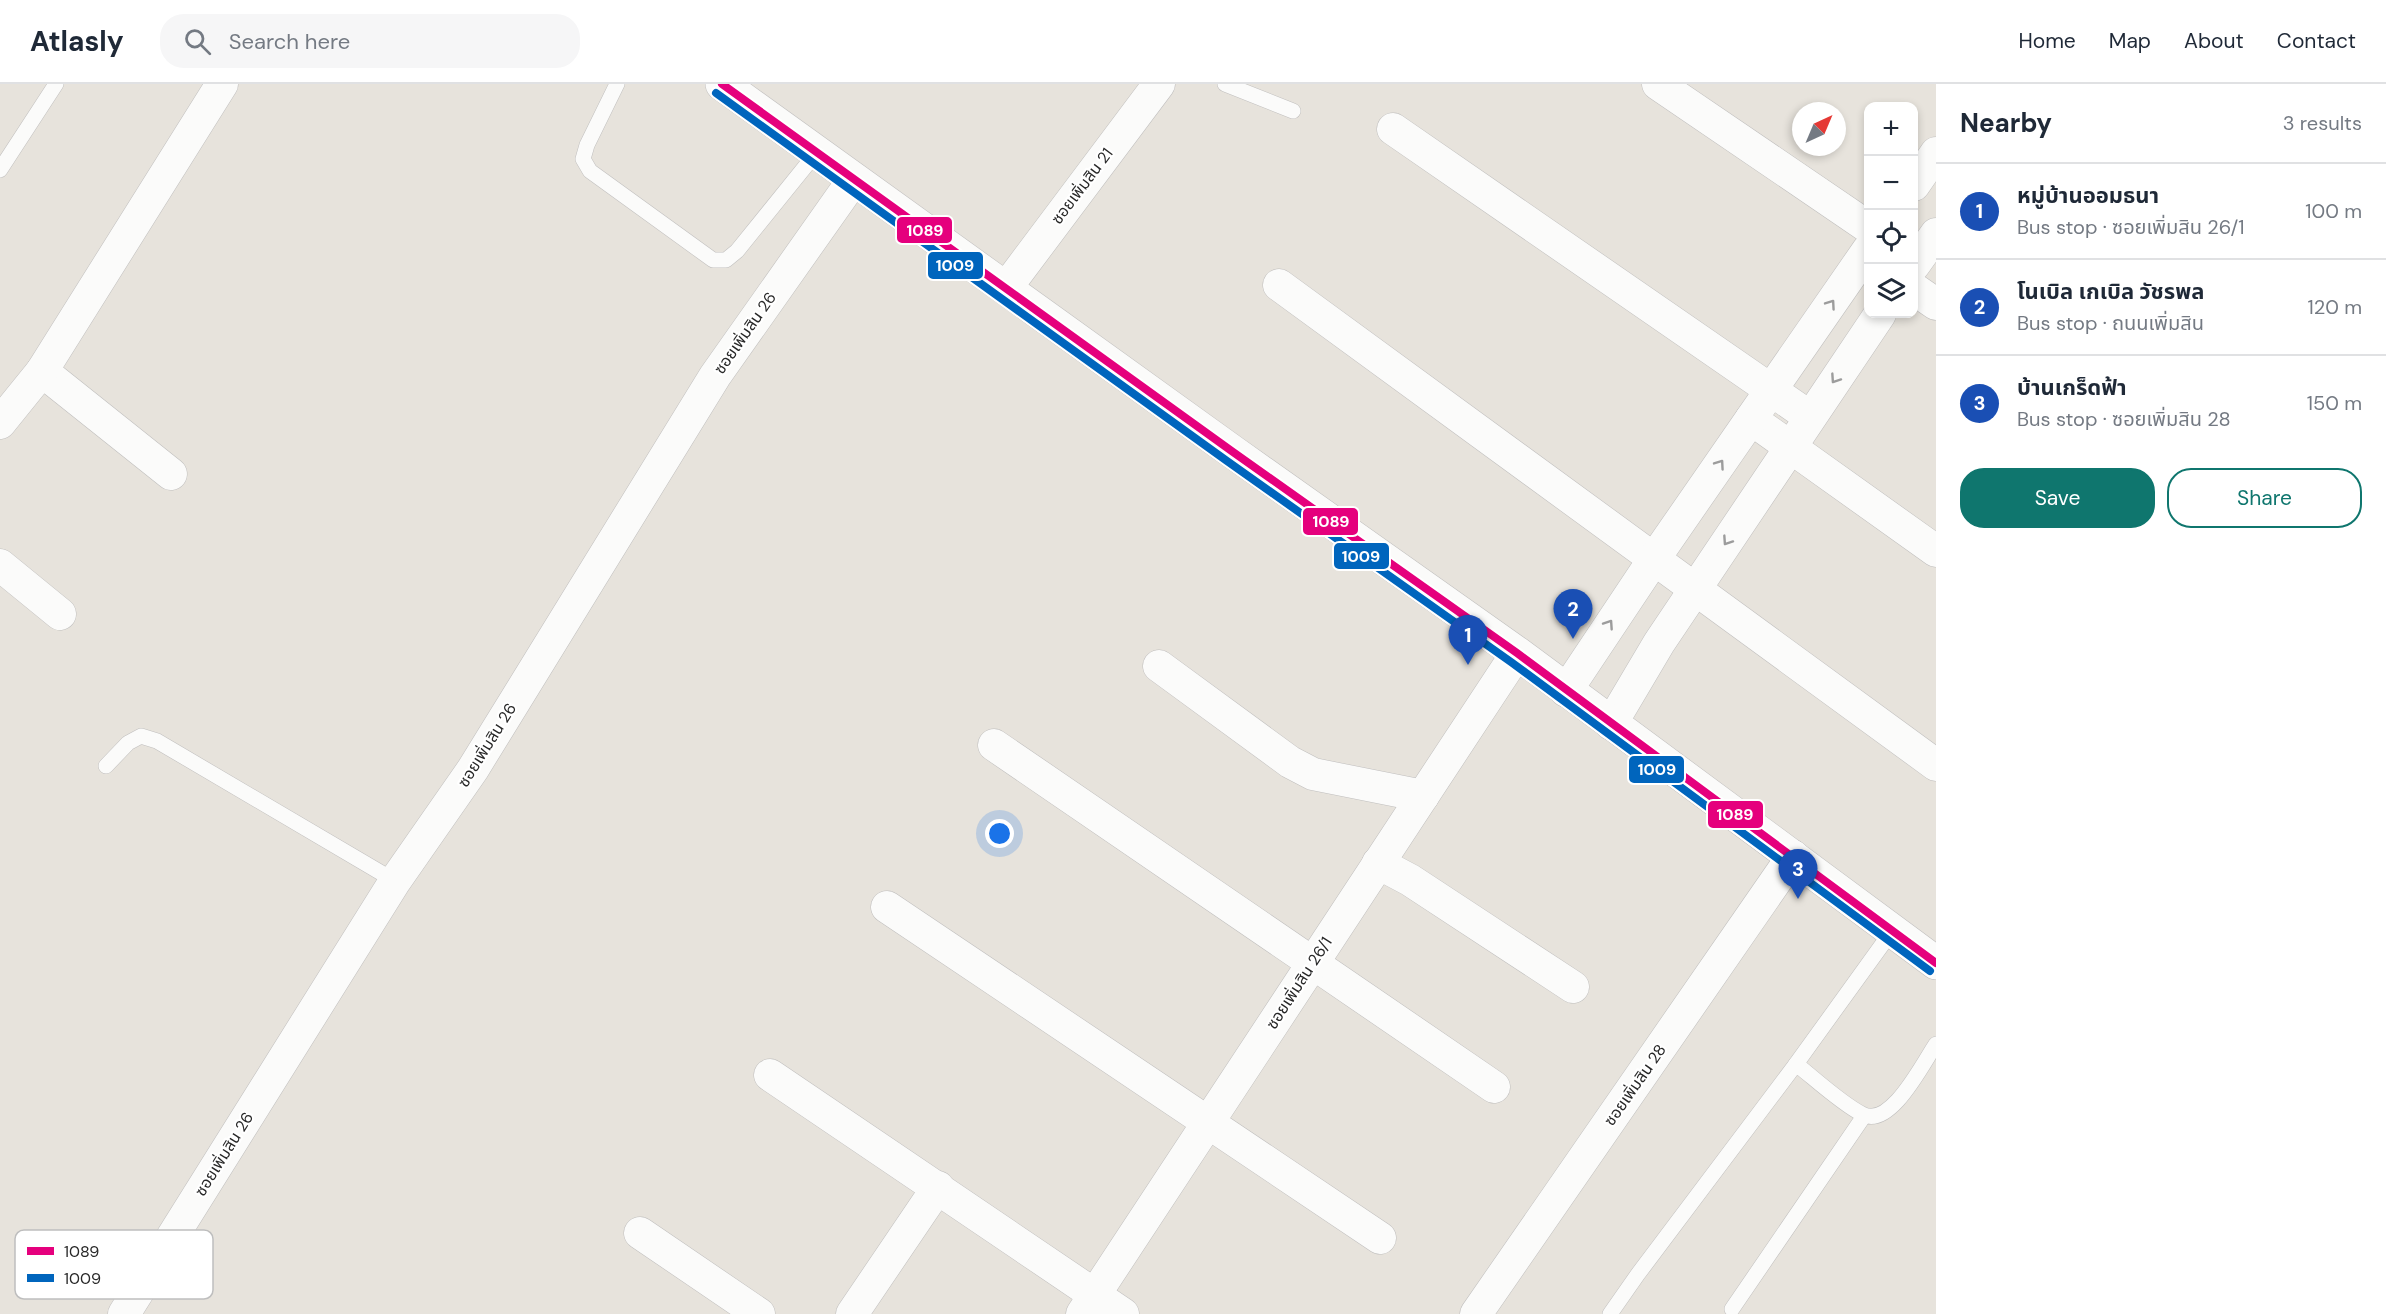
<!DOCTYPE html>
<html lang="en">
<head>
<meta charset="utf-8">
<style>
  body { margin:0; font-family:"DM Sans","Noto Sans Thai",sans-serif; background:#f6f6f7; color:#1f2937 }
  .controls { position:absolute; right:18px; top:18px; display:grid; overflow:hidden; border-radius:12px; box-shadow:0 3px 9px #0003 }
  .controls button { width:54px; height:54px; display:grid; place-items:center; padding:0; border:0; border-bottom:2px solid #e0e1e3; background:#fff; color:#1f2937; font:30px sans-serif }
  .compass { position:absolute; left:1792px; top:18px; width:54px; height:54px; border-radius:50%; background:#fff; box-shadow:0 3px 9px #0003; rotate:44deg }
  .you { position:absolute; left:1000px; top:750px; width:21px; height:21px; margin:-15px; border:4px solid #fff; border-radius:50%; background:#1a73e8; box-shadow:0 0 0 9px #1a73e833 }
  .badge { display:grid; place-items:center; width:39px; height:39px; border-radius:50%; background:#0f766e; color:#fff; font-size:20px; font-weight:700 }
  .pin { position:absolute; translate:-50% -50px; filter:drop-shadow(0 2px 3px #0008) }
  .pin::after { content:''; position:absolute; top:32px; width:21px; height:18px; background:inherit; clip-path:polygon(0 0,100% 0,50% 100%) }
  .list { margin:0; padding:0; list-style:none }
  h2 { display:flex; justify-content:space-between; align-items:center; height:78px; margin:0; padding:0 24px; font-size:26px }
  h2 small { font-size:20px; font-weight:400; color:#747a83 }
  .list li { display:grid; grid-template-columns:39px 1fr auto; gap:18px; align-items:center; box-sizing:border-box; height:96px; padding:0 24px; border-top:2px solid #e0e1e3 }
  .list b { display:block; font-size:22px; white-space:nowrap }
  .list p { margin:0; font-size:20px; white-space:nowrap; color:#747a83 }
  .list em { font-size:20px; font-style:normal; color:#747a83 }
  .actions { display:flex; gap:12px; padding:18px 24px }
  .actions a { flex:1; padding:14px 0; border:2px solid #0f766e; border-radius:24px; text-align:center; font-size:21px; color:#0f766e }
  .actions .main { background:#0f766e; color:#fff }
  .icon { flex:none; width:33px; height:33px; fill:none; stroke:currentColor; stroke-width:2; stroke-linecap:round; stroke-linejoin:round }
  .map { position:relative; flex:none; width:1936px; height:1230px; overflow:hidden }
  header { display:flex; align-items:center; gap:36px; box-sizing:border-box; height:84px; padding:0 30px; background:#fff; border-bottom:2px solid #e0e1e3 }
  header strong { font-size:28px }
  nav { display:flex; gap:33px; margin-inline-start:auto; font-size:21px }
  .search { width:420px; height:54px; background:#f6f6f7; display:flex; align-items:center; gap:15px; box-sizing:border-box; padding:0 21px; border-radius:24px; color:#747a83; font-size:22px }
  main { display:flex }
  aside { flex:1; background:#fff }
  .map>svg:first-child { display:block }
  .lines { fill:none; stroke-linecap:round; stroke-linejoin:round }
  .lane-casing { stroke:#c0bfbe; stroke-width:16 }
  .street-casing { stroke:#c0bfbe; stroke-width:33 }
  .secondary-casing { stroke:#c0bfbe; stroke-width:34 }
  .lane { stroke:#fbfbfa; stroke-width:15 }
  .street { stroke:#fbfbfa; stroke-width:32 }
  .secondary { stroke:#fbfbfa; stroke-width:33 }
  .bus-1-casing { stroke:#fff; stroke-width:12 }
  .bus-2-casing { stroke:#fff; stroke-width:12 }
  .bus-1 { stroke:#e5007d; stroke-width:8 }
  .bus-2 { stroke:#0065bd; stroke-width:8 }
  .oneway { stroke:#9c9c9c }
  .labels { text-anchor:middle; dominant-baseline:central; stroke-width:4.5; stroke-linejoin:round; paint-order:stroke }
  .street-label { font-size:16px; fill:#282828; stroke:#fff }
  .key { fill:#fff; stroke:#bebebe; stroke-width:1.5 }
  .key-label { font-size:16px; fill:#282828 }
  .line-badge { stroke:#fff; stroke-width:2 }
  .badge-label { font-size:16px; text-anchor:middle; font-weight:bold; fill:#fff }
</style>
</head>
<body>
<header>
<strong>Atlasly</strong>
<div class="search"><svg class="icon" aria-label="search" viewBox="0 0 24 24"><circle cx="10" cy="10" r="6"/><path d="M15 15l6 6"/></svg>Search here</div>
<nav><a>Home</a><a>Map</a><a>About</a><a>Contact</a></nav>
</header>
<main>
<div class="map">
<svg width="1936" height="1230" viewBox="0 0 1936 1230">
  <rect width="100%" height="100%" fill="#e7e3dc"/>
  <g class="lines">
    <defs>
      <g id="lane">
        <polyline points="617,0 587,61 583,75 590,87 713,176 726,176 737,167 817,68"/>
        <polyline points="1225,0 1293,27"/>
        <polyline points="0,86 56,0"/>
        <polyline points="106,682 128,659 141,652 157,657 395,797"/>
        <polyline points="1796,980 1892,847"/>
        <polyline points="1732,1225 1864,1032"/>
        <path d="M1610,1230L1638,1190L1796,980C1815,995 1842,1020 1862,1030C1890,1046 1923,979 1936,960"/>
      </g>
      <g id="street">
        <polyline points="1658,0 1868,143"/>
        <polyline points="1393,45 1810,333"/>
        <polyline points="1914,101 1936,69"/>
        <polyline points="1914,181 1936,150"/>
        <polyline points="1279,201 1936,681"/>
        <polyline points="1006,204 1159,0"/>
        <polyline points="1914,205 1936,220"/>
        <polyline points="42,287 171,390"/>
        <polyline points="1751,335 1936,467"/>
        <polyline points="0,339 42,287 222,0"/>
        <polyline points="0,481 60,530"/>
        <polyline points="1159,582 1290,678 1313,690 1423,712"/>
        <polyline points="1566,607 1654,475 1868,166"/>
        <polyline points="1611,640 1659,559 1880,230"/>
        <polyline points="994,661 1494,1003"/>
        <polyline points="1378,779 1410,796 1573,903"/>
        <polyline points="887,823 1380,1154"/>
        <polyline points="770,991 1123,1230"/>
        <polyline points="640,1149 759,1230"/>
        <polyline points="124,1230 395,797 473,685 715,292 854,95"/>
        <polyline points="852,1230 938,1103"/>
        <polyline points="1082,1230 1517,569"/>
        <polyline points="1476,1230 1793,772"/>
      </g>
      <polyline id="secondary" points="722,0 1233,368 1517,569 1936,879"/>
    </defs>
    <use href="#lane" class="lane-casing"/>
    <use href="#street" class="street-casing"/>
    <use href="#secondary" class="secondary-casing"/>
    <use href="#lane" class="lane"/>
    <use href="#street" class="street"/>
    <use href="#secondary" class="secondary"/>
    <defs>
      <polyline id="bus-1" points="722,0 1233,368 1517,569 1936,879"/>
      <polyline id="bus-2" points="716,9 1227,377 1511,578 1930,887"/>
    </defs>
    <use href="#bus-1" class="bus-1-casing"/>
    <use href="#bus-2" class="bus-2-casing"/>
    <use href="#bus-1" class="bus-1"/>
    <use href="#bus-2" class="bus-2"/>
  </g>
  <defs><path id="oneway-chevron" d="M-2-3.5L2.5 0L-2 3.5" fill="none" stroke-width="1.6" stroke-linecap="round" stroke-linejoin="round" transform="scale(1.5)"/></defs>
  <g class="oneway">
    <use href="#oneway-chevron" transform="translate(1831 220) rotate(-55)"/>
    <use href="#oneway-chevron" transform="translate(1835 295) rotate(124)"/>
    <use href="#oneway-chevron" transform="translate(1720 380) rotate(-55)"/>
    <use href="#oneway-chevron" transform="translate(1727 457) rotate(124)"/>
    <use href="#oneway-chevron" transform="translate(1609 540) rotate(-56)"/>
  </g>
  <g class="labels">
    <g class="street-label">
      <text transform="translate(1082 102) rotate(-53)">ซอยเพิ่มสิน 21</text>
      <text transform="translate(745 249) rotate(-55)">ซอยเพิ่มสิน 26</text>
      <text transform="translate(487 661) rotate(-58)">ซอยเพิ่มสิน 26</text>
      <text transform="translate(1299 899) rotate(-57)">ซอยเพิ่มสิน 26/1</text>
      <text transform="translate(1635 1001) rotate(-55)">ซอยเพิ่มสิน 28</text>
      <text transform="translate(224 1070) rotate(-58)">ซอยเพิ่มสิน 26</text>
    </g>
  </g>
  <rect x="15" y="1146" width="198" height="69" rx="9" class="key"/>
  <rect x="27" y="1163" width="27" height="8" fill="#e5007d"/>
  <rect x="27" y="1190" width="27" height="8" fill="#0065bd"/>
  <g class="key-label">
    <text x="64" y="1173">1089</text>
    <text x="64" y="1200">1009</text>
  </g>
  <g class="line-badge">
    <rect x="896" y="132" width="57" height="28" rx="6" fill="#e5007d"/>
    <rect x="927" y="167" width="57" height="29" rx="6" fill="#0065bd"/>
    <rect x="1302" y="423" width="57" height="29" rx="6" fill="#e5007d"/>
    <rect x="1333" y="458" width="57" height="28" rx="6" fill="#0065bd"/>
    <rect x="1628" y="671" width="57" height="29" rx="6" fill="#0065bd"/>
    <rect x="1707" y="716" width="57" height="29" rx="6" fill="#e5007d"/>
  </g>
  <g class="badge-label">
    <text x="925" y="152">1089</text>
    <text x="955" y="187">1009</text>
    <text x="1331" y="443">1089</text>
    <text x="1361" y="478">1009</text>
    <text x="1657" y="691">1009</text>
    <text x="1735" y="736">1089</text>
  </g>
</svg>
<div class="controls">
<button>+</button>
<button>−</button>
<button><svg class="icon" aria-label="locate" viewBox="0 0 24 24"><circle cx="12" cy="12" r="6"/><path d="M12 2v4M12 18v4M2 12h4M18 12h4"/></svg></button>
<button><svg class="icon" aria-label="layers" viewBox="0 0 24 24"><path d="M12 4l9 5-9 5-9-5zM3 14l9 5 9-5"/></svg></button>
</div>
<svg class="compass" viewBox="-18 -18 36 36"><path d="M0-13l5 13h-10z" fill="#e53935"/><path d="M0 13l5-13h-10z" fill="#747a83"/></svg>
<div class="you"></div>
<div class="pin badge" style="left:1468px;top:581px;background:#1a4fb4">1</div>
<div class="pin badge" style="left:1573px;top:555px;background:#1a4fb4">2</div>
<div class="pin badge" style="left:1798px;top:815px;background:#1a4fb4">3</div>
</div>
<aside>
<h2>Nearby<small>3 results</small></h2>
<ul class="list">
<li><span class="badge" style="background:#1a4fb4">1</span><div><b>หมู่บ้านออมธนา</b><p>Bus stop · ซอยเพิ่มสิน 26/1</p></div><em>100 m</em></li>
<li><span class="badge" style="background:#1a4fb4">2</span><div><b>โนเบิล เกเบิล วัชรพล</b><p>Bus stop · ถนนเพิ่มสิน</p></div><em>120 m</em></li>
<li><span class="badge" style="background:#1a4fb4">3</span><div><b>บ้านเกร็ดฟ้า</b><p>Bus stop · ซอยเพิ่มสิน 28</p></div><em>150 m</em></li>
</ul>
<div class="actions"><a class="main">Save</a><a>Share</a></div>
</aside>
</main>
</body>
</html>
